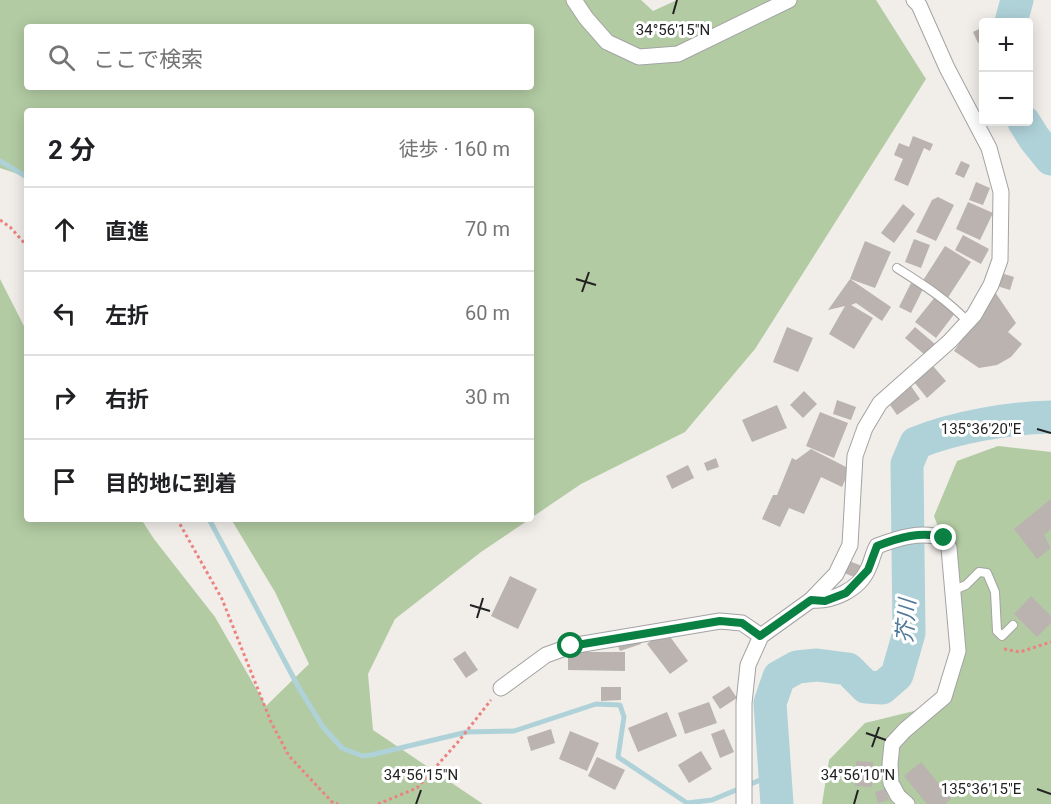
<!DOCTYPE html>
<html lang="ja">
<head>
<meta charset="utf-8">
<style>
  body { margin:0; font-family:Roboto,"Noto Sans JP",sans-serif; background:#f6f6f6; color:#202124 }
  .controls { position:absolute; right:18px; top:18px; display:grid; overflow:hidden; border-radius:6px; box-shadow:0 3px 15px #0003 }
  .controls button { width:54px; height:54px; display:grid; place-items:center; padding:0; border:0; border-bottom:2px solid #e0e0e0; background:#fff; color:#202124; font:30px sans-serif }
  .stop { position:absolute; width:18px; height:18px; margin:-14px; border:4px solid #0b8043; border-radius:50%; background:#fff }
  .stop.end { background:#0b8043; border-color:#fff; box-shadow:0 2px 6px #0008 }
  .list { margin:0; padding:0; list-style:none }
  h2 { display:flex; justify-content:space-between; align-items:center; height:78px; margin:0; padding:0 24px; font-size:26px }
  h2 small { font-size:20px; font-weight:400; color:#757577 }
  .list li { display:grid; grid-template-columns:39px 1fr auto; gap:18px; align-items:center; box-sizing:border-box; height:84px; padding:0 24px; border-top:2px solid #e0e0e0 }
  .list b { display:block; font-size:22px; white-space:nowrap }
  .list em { font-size:20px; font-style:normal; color:#757577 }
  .icon { flex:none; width:33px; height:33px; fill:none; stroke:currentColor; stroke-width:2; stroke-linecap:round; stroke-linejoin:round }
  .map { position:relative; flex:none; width:1051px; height:804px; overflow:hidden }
  .search { position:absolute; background:#fff; box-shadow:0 3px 15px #0003; left:24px; top:24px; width:510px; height:66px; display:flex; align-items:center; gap:15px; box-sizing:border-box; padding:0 21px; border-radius:6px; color:#757577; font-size:22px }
  .panel { position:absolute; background:#fff; box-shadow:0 3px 15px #0003; left:24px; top:108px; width:510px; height:414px; border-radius:6px }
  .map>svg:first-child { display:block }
  .forest { fill:#b2cba3; fill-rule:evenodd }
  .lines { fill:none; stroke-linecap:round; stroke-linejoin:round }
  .stream { stroke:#afd2d9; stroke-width:5 }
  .river { stroke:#afd2d9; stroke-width:33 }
  .building { fill:#bab3af }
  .lane-casing { stroke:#a3a3a3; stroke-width:10 }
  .street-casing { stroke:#a3a3a3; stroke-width:17 }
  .path { stroke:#eb8480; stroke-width:3; stroke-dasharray:3 3; stroke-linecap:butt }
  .lane { stroke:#fff; stroke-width:8 }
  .street { stroke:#fff; stroke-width:15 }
  .route { stroke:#0b8043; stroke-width:8 }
  .ticks { fill:none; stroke:#222; stroke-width:2 }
  .labels { text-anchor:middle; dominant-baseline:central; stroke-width:6; stroke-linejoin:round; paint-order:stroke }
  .water-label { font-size:22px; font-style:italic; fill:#517999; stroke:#fff }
  .ticks-label { font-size:15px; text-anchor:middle; fill:#222; stroke:#fff; stroke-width:6; stroke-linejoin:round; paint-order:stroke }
</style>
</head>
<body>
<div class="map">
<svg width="1051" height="804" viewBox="0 0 1051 804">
  <rect width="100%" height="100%" fill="#f1eeea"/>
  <g class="forest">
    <path d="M0,0H641L653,11L677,0H876L926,79L755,349L685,432L581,484L531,518V111H27V177L0,168ZM27,27H531V87H27Z"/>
    <polygon points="0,279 27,332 27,519 141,519 154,539 215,617 266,706 309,664 275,592 231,519 530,519 481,552 395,619 368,674 373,730 483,804 0,804"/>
    <polygon points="998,446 1051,452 1051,804 822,804 829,760 865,723 918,710 950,688 956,656 950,559 934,516 957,461"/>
  </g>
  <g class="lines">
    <g class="stream">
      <polyline points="0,161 27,177"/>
      <polyline points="209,519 299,688 323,727 342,748 362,756 371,755 467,732 514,731 596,704 620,705 624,717 618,757 687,803 712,800 775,774"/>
    </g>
    <g class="river">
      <polyline points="1011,22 1017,0"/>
      <polyline points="1024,122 1034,138 1051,159"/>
      <path d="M777,804L770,703L779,677L797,667L817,665L848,669L866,687L882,688L897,675L909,633L907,464L916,443C955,427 1009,418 1051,417"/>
    </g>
  </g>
  <g class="building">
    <polygon points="979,29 984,40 978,43 973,32"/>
    <polygon points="913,136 933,144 930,151 924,148 908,186 894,180 903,159 894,155 899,143 909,147"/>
    <polygon points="961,161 970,165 964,178 955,174"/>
    <polygon points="976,182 990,188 983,205 969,200"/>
    <polygon points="938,197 954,205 936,241 916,232 932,200"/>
    <polygon points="968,202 993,213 980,240 956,229"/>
    <polygon points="903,204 915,214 894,243 881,233"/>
    <polygon points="963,235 989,249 981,264 955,250"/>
    <polygon points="914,239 930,245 921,268 905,262"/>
    <polygon points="865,241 891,252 875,288 850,279"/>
    <polygon points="945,246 971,262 947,299 922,282"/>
    <polygon points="1001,273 1014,277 1010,290 997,286"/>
    <polygon points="850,279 891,307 882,321 856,303 851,305 873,318 854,349 829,334 845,306 828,310"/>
    <polygon points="911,283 923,289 911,313 899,307"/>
    <polygon points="995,292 1016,323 1008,332 1022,344 1011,357 997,365 979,368 954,351"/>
    <polygon points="935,297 955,313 936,338 915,322"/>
    <polygon points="787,327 813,338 798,372 773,362"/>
    <polygon points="915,327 935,344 925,355 905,338"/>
    <polygon points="933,366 946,381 927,398 914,382"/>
    <polygon points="911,386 920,399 897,415 888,402"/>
    <polygon points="804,391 817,404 803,418 790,405"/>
    <polygon points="837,400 856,407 851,420 833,414"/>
    <polygon points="777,405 787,428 752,442 742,420"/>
    <polygon points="820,412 848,423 834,458 806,446"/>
    <polygon points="811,449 850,469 842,487 821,477 804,514 789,508 780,527 762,519 773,495 777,495 792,458 796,460"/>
    <polygon points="716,458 719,467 707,471 704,463"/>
    <polygon points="688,465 694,478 672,489 666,476"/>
    <polygon points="1051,499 1051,529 1044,535 1051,548 1037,559 1014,529"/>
    <polygon points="849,561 862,566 857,578 844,573"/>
    <polygon points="510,576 537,589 518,629 491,616"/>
    <polygon points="1031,596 1051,616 1051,623 1037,637 1014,614"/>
    <polygon points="665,630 688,661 670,674 647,644"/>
    <polygon points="638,633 641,644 620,651 616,641"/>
    <polygon points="465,651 478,670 466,678 453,659"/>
    <polygon points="568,652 625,652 625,671 568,670"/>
    <polygon points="729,686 737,698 720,709 712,697"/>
    <polygon points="601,687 621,687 621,700 601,701"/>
    <polygon points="709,702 717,723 685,734 678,713"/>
    <polygon points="667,712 677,736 638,752 628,728"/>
    <polygon points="551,729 555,743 531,751 527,737"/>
    <polygon points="724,729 734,752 720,758 711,734"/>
    <polygon points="570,731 599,743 587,771 559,759"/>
    <polygon points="701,751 712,769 689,783 678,765"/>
    <polygon points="597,757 625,770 615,790 588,776"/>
    <polygon points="856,761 873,762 872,787 855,786"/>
    <polygon points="921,762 951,799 945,804 927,804 904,776"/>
    <polygon points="885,789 889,800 878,803 875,792"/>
  </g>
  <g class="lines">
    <defs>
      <g id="lane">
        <path d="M897,268C922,284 948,300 968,322"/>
        <polyline points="954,590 966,585 979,572 987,573 995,592 997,631 1002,636 1013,625"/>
      </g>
      <g id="street">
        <polyline points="574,0 586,18 607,42 639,57 678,54 789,0"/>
        <path d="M811,600C832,602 859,590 868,569C872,561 873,553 877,546C898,538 923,530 944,539L949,548L958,651L944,697L905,730L892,744L890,764L891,783L898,796L907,804"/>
        <polyline points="501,688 546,655 571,646 720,621 742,623 761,636"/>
        <polyline points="744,804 744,703 748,665 761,636 811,600 836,574 850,545 855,456 865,428 880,403 950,341 974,315 991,285 1000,260 1001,192 989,148 947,68 919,5 914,0"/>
      </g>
    </defs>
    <use href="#lane" class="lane-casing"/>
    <use href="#street" class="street-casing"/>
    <g class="path">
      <polyline points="0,220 10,227 27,246"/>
      <polyline points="177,519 222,599 271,722 289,756 333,803 338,804"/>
      <polyline points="1004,649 1020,652 1051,642"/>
      <polyline points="378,804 417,788 458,742 491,700"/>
    </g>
    <use href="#lane" class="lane"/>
    <use href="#street" class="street"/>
  </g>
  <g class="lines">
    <path class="route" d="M571,646L720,621L742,623L760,636L811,600L825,601L846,593L868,570L877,546C898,538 923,530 944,538"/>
  </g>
  <path class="ticks" d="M673,14L677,0M576,279L596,285M582,292L589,272M1037,429L1051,433M470,605L490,611M477,618L483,598M866,733L886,740M872,747L879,727M1037,789L1051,794M416,804L421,790M854,804L858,790"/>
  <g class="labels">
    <g class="water-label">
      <text transform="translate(906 621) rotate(-86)">芥川</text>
    </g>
  </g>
  <g class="ticks-label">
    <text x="673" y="35">34°56'15"N</text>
    <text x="981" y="434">135°36'20"E</text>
    <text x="421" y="780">34°56'15"N</text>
    <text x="858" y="780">34°56'10"N</text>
    <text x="981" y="794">135°36'15"E</text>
  </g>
</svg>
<div class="controls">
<button>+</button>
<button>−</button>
</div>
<div class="stop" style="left:571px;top:646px"></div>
<div class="stop end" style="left:944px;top:538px"></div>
<div class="search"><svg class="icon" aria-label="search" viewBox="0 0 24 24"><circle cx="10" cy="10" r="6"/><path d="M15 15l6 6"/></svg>ここで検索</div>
<section class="panel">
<h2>2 分<small>徒歩 · 160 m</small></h2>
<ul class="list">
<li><svg class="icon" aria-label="ahead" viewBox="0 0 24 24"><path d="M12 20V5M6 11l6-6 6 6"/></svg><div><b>直進</b></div><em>70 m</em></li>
<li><svg class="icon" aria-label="left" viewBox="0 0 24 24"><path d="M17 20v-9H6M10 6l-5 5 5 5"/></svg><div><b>左折</b></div><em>60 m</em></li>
<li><svg class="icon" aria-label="right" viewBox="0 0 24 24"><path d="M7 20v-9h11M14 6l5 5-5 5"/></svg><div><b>右折</b></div><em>30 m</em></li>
<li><svg class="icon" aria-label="arrive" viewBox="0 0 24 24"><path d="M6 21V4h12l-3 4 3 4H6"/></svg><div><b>目的地に到着</b></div></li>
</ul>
</section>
</div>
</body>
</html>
